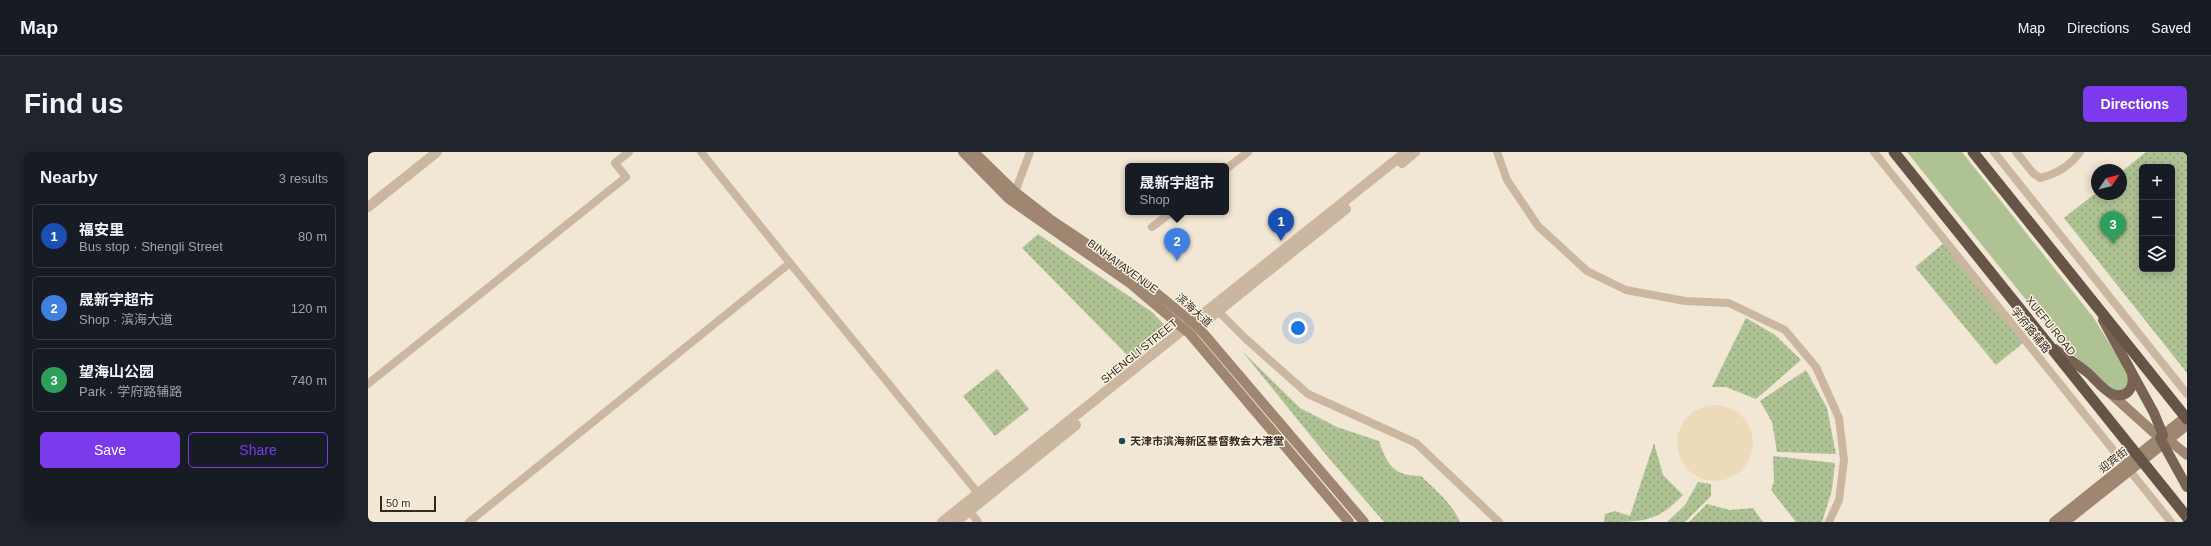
<!DOCTYPE html>
<html lang="en">
<head>
<meta charset="utf-8">
<style>
  body { margin:0; font-family:Helvetica,"Noto Sans SC",sans-serif; background:#20242c; color:#f1f3f6 }
  .controls { position:absolute; right:12px; top:12px; display:grid; overflow:hidden; border-radius:6px; box-shadow:0 2px 10px #0003 }
  .controls button { width:36px; height:36px; display:grid; place-items:center; padding:0; border:0; border-bottom:1px solid #363941; background:#171b24; color:#f1f3f6; font:20px sans-serif }
  .compass { position:absolute; left:1723px; top:12px; width:36px; height:36px; border-radius:50%; background:#171b24; box-shadow:0 2px 10px #0003; rotate:55deg }
  .scale { position:absolute; left:12px; bottom:10px; width:56px; box-sizing:border-box; padding-left:4px; border:2px solid #342a24; border-top:0; font-size:11px; line-height:14px; white-space:nowrap; color:#342a24; -webkit-text-stroke:3px #faf1e0; paint-order:stroke }
  .you { position:absolute; left:930px; top:176px; width:14px; height:14px; margin:-10px; border:3px solid #fff; border-radius:50%; background:#1a73e8; box-shadow:0 0 0 6px #1a73e833 }
  .badge { display:grid; place-items:center; width:26px; height:26px; border-radius:50%; background:#7c3aed; color:#fff; font-size:13px; font-weight:700 }
  .pin { position:absolute; translate:-50% -33px; filter:drop-shadow(0 1px 2px #0008) }
  .pin::after { content:''; position:absolute; top:21px; width:14px; height:12px; background:inherit; clip-path:polygon(0 0,100% 0,50% 100%) }
  .popup { position:absolute; left:757px; top:11px; width:104px; height:52px; box-sizing:border-box; display:grid; place-content:center; border-radius:6px; background:#171b24; filter:drop-shadow(0 1px 3px #0005); font-size:13px; white-space:nowrap; color:#9ea1a6 }
  .popup b { font-size:15px; color:#f1f3f6 }
  .popup::after { content:''; position:absolute; left:50%; top:100%; margin-left:-8px; border:8px solid transparent; border-top-color:#171b24 }
  .list { margin:0; padding:0; list-style:none }
  h2 { display:flex; justify-content:space-between; align-items:center; height:52px; margin:0; padding:0 16px; font-size:17px }
  h2 small { font-size:13px; font-weight:400; color:#9ea1a6 }
  .list li { display:grid; grid-template-columns:26px 1fr auto; gap:12px; align-items:center; box-sizing:border-box; height:64px; margin:0 8px 8px; padding:0 8px; border:1px solid #363941; border-radius:6px }
  .list b { display:block; font-size:15px; white-space:nowrap }
  .list p { margin:0; font-size:13px; white-space:nowrap; color:#9ea1a6 }
  .list em { font-size:13px; font-style:normal; color:#9ea1a6 }
  .actions { display:flex; gap:8px; padding:12px 16px }
  .actions a { flex:1; padding:9px 0; border:1px solid #7c3aed; border-radius:6px; text-align:center; font-size:14px; color:#7c3aed }
  .actions .main { background:#7c3aed; color:#fff }
  .icon { flex:none; width:22px; height:22px; fill:none; stroke:currentColor; stroke-width:2; stroke-linecap:round; stroke-linejoin:round }
  .map { position:relative; flex:none; width:1819px; height:370px; overflow:hidden; border-radius:6px }
  header { display:flex; align-items:center; gap:24px; box-sizing:border-box; height:56px; padding:0 20px; background:#171b24; border-bottom:1px solid #363941 }
  header strong { font-size:19px }
  nav { display:flex; gap:22px; margin-inline-start:auto; font-size:14px }
  .intro { display:flex; align-items:center; justify-content:space-between; box-sizing:border-box; height:96px; padding:0 24px }
  h1 { margin:0; font-size:28px }
  .button { padding:10px 18px; border-radius:6px; background:#7c3aed; color:#fff; font-size:14px; font-weight:700 }
  main { display:flex; gap:24px; padding:0 24px }
  aside { flex:1; background:#171b24; border-radius:6px; box-shadow:0 2px 10px #0003 }
  .map>svg:first-child { display:block }
  .grass { fill:#aec293 }
  .park { fill:url(#park-dots); fill-rule:evenodd }
  .plaza { fill:#ecdab9 }
  .lines { fill:none; stroke-linecap:round; stroke-linejoin:round }
  .minor { stroke:#cbb7a0; stroke-width:8 }
  .tertiary { stroke:#cbb7a0; stroke-width:10 }
  .secondary { stroke:#9e8671; stroke-width:10 }
  .primary { stroke:#776253; stroke-width:10 }
  .trunk { stroke:#665446; stroke-width:11 }
  .poi-dot { fill:#164e58; stroke:#faf1e0; stroke-width:1.5 }
  .labels { text-anchor:middle; dominant-baseline:central; stroke-width:3; stroke-linejoin:round; paint-order:stroke }
  .street-label { font-size:11px; fill:#342a24; stroke:#faf1e0 }
  .poi-label { font-size:11px; font-weight:bold; fill:#342a24; stroke:#faf1e0; text-anchor:start }
</style>
</head>
<body>
<header>
<strong>Map</strong>
<nav><a>Map</a><a>Directions</a><a>Saved</a></nav>
</header>
<div class="intro"><h1>Find us</h1><a class="button">Directions</a></div>
<main>
<aside>
<h2>Nearby<small>3 results</small></h2>
<ul class="list">
<li><span class="badge" style="background:#1a4fb4">1</span><div><b>福安里</b><p>Bus stop · Shengli Street</p></div><em>80 m</em></li>
<li><span class="badge" style="background:#3f7fe0">2</span><div><b>晟新宇超市</b><p>Shop · 滨海大道</p></div><em>120 m</em></li>
<li><span class="badge" style="background:#2e9e5b">3</span><div><b>望海山公园</b><p>Park · 学府路辅路</p></div><em>740 m</em></li>
</ul>
<div class="actions"><a class="main">Save</a><a>Share</a></div>
</aside>
<div class="map">
<svg width="1819" height="370" viewBox="0 0 1819 370">
  <defs>
    <pattern id="park-dots" width="8" height="8" patternUnits="userSpaceOnUse"><rect width="8" height="8" fill="#aec293"/><path d="M2 2h.1M6 6h.1" fill="none" stroke="#8e9e78" stroke-width="1.8" stroke-linecap="round"/></pattern>
  </defs>
  <rect width="100%" height="100%" fill="#f2e7d4"/>
  <polygon class="grass" points="1539,0 1594,0 1725,165 1762,224 1763,228 1754,241 1742,237 1692,190"/>
  <g class="park">
    <path d="M1778,0H1819V221L1696,66L1729,40V42H1753V20ZM1774,15H1804V117H1774Z"/>
    <polygon points="670,82 784,160 799,176 794,183 763,207 654,96"/>
    <polygon points="1575,92 1655,191 1628,213 1547,115"/>
    <polygon points="1378,166 1407,183 1433,208 1388,247 1358,235 1344,235"/>
    <path d="M874,199L932,256L969,275L1011,289C1019,313 1026,324 1053,324C1067,338 1084,351 1092,370H1016L959,304Z"/>
    <polygon points="629,217 661,257 627,284 595,244"/>
    <polygon points="1438,218 1459,256 1468,302 1409,300 1404,270 1392,249"/>
    <path d="M1286,291L1295,323L1315,343C1289,370 1276,370 1236,370L1237,362L1247,359L1262,364Z"/>
    <polygon points="1405,304 1467,311 1464,338 1454,370 1428,370 1403,338 1406,329"/>
    <polygon points="1330,330 1343,332 1343,344 1317,370 1299,370 1317,353"/>
    <polygon points="1339,352 1362,358 1385,356 1395,370 1321,370"/>
  </g>
  <circle class="plaza" cx="1347" cy="291" r="38"/>
  <g class="lines">
    <g class="minor">
      <polyline points="1129,0 1139,28 1170,74 1219,119 1258,138 1317,149 1361,151 1417,178 1448,215 1471,266 1476,308 1471,348 1461,370"/>
      <polyline points="1506,0 1803,370"/>
      <polyline points="1626,0 1819,242"/>
      <path d="M1648,0L1665,21L1672,26C1689,22 1702,14 1712,0"/>
      <polyline points="858,17 880,0"/>
      <polyline points="647,40 662,0"/>
      <polyline points="784,75 804,60"/>
      <polyline points="422,111 614,346"/>
      <polyline points="850,159 878,187 940,242 1048,291 1131,370"/>
      <polyline points="0,232 258,25 247,11 261,0"/>
      <polyline points="599,355 610,370"/>
      <polyline points="101,370 422,111 333,0"/>
    </g>
    <g class="tertiary">
      <polyline points="1034,11 1047,0"/>
      <polyline points="0,55 69,0"/>
      <polyline points="823,181 978,57"/>
      <polyline points="574,370 1038,0"/>
      <polyline points="588,370 708,273"/>
    </g>
    <g class="secondary">
      <polyline points="595,0 641,47 763,132 822,182 981,370"/>
      <polyline points="606,0 647,40 683,68 770,126 830,175 996,370"/>
      <polyline points="1742,241 1792,286"/>
      <polyline points="1797,285 1819,303"/>
      <polyline points="1686,370 1819,264"/>
      <polyline points="1697,370 1819,273"/>
    </g>
    <g class="primary">
      <polyline points="1735,168 1786,261 1795,283"/>
      <path d="M1687,197C1698,205 1709,212 1720,221C1727,227 1735,238 1744,242C1759,247 1767,236 1764,222"/>
      <polyline points="1792,286 1819,335"/>
    </g>
    <g class="trunk">
      <polyline points="1526,0 1819,365"/>
      <polyline points="1605,0 1819,267"/>
    </g>
  </g>
  <circle class="poi-dot" cx="754" cy="289" r="4"/>
  <g class="labels">
    <g class="street-label">
      <text transform="translate(755 114) rotate(36)">BINHAI AVENUE</text>
      <text transform="translate(826 158) rotate(42)">滨海大道</text>
      <text transform="translate(1683 174) rotate(51)">XUEFU ROAD</text>
      <text transform="translate(1663 178) rotate(51)">学府路辅路</text>
      <text transform="translate(771 199) rotate(-39)">SHENGLI STREET</text>
      <text transform="translate(1745 308) rotate(-38)">迎宾街</text>
    </g>
    <g class="poi-label">
      <text x="762" y="289">天津市滨海新区基督教会大港堂</text>
    </g>
  </g>
</svg>
<div class="controls">
<button>+</button>
<button>−</button>
<button><svg class="icon" aria-label="layers" viewBox="0 0 24 24"><path d="M12 4l9 5-9 5-9-5zM3 14l9 5 9-5"/></svg></button>
</div>
<svg class="compass" viewBox="-18 -18 36 36"><path d="M0-13l5 13h-10z" fill="#e53935"/><path d="M0 13l5-13h-10z" fill="#9ea1a6"/></svg>
<div class="scale">50 m</div>
<div class="you"></div>
<div class="pin badge" style="left:913px;top:89px;background:#1a4fb4">1</div>
<div class="pin badge" style="left:809px;top:109px;background:#3f7fe0">2</div>
<div class="popup"><b>晟新宇超市</b>Shop</div>
<div class="pin badge" style="left:1745px;top:92px;background:#2e9e5b">3</div>
</div>
</main>
</body>
</html>
